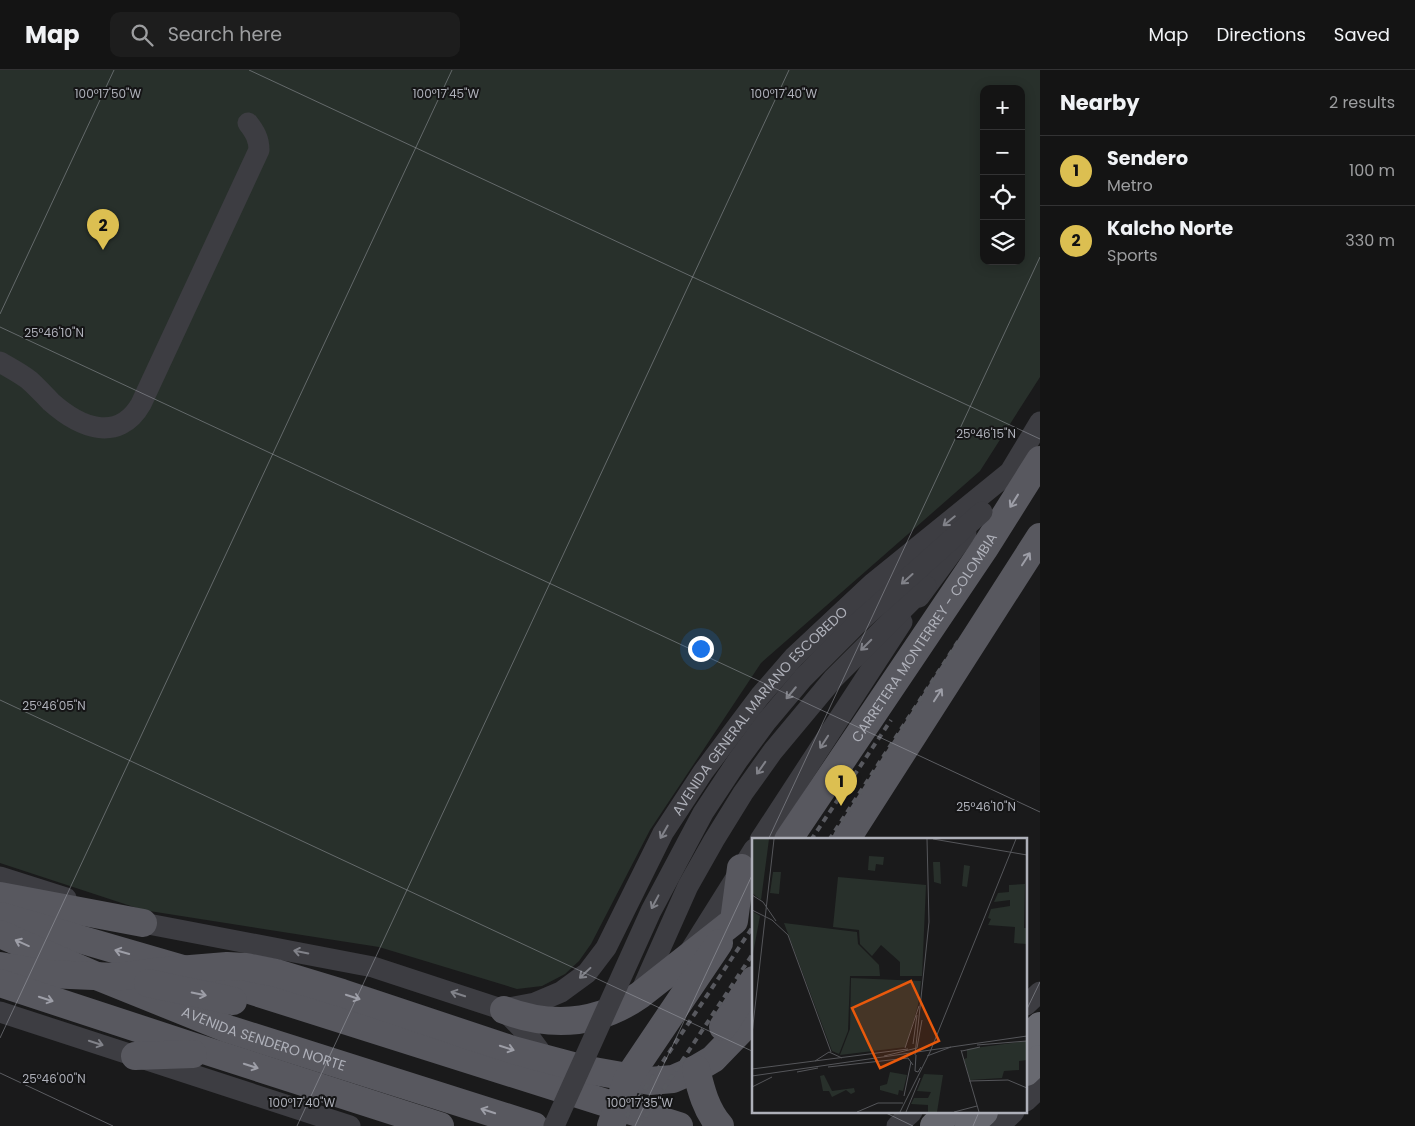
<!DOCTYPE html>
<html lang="en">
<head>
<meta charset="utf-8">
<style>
  body { margin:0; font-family:Poppins,sans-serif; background:#1d1d1d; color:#f1f3f6 }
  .controls { position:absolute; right:15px; top:15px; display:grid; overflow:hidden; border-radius:10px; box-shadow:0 2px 12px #0003 }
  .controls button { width:45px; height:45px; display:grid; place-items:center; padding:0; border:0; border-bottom:1px solid #333334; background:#141414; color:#f1f3f6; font:25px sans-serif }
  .you { position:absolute; left:700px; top:578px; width:18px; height:18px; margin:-12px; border:4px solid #fff; border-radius:50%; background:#1a73e8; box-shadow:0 0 0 8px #1a73e833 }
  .badge { display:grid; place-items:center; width:32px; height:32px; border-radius:50%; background:#dcbf51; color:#111; font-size:16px; font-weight:700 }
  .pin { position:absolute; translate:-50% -41px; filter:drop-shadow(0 1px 2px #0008) }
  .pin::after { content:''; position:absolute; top:26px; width:18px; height:15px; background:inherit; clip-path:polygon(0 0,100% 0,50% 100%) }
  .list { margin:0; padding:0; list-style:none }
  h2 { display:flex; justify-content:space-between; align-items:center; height:65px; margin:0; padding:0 20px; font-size:21px }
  h2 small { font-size:16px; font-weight:400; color:#9d9ea0 }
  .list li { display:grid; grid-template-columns:32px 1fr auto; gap:15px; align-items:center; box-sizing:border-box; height:70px; padding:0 20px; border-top:1px solid #333334 }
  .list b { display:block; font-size:19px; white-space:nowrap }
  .list p { margin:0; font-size:16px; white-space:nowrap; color:#9d9ea0 }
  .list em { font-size:16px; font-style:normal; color:#9d9ea0 }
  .icon { flex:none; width:28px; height:28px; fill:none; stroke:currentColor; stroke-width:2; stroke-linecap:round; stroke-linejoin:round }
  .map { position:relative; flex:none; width:1040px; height:1056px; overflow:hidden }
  header { display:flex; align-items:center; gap:30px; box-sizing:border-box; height:70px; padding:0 25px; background:#141414; border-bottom:1px solid #333334 }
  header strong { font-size:24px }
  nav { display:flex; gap:28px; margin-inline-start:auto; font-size:18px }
  .search { width:350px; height:45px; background:#1d1d1d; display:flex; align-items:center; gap:12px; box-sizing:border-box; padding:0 18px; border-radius:10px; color:#9d9ea0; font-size:19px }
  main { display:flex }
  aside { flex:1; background:#141414 }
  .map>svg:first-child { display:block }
  .green { fill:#28302b; fill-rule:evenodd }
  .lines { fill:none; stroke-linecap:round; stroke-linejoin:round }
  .minor { stroke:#3d3d42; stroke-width:21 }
  .major { stroke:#58585f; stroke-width:28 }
  .highway { stroke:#686970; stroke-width:28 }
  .rail { stroke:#58595f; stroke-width:4; stroke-dasharray:6 5; stroke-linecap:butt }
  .minor-bridge { stroke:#3d3d42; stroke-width:21 }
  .oneway { stroke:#9d9ea7 }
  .oneway2 { stroke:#818289 }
  .ticks { fill:none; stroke:#aeb0b9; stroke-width:1; stroke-opacity:0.45 }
  .labels { text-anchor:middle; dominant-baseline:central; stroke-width:4; stroke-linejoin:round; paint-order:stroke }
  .street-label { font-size:14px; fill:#aeb0b9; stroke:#151516 }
  .inset-road { fill:none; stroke:#55565a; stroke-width:1 }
  .view { fill:#e8590c; fill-opacity:0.15; stroke:#e8590c; stroke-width:2.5 }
  .inset-edge { fill:none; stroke:#aeb0b9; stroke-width:2.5 }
  .ticks-label { font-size:12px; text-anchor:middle; fill:#aeb0b9; stroke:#151516; stroke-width:4; stroke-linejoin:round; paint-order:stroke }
</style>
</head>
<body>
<header>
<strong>Map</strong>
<div class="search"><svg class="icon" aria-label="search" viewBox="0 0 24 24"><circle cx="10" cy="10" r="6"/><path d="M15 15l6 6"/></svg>Search here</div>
<nav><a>Map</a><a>Directions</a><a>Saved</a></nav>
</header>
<main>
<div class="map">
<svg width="1040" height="1056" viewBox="0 0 1040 1056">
  <rect width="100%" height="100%" fill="#1a1a1b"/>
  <path class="green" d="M0,0H1040V307L980,401L761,593L650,760L591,874L579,891L565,904L542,916L517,919L379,877L143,840L0,793ZM984,19H1021V191H984Z"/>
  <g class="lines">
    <g class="minor">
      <path d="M0,292C10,298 20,303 29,310C37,317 44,325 51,332C79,357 118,374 141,334L259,80C259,69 255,62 248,53"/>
      <polyline points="919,527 966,463"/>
      <polyline points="760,770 902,552"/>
      <polyline points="0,807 66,828"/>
      <polyline points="129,848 143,853 373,897 504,940 528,965 545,988 547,994"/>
      <polyline points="690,881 754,779"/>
      <polyline points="639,926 688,816 714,770 743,723 773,681 833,609 926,516"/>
      <polyline points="1026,935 1040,922"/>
      <path id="s1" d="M504,939L535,933L561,922L587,903L606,878L663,763L703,702L760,626L794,587L872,514L1010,402L1040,352"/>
      <polyline points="0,942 350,1056"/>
      <polyline points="1026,1031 1040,1018"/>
      <polyline points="897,1056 912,1042"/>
      <polyline points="999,1056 1014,1042"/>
    </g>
    <g class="major">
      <path id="s2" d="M788,770L984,479L1040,390"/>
      <polyline points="846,770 1040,467"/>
      <polyline points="0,826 143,853"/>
      <polyline points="0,846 186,900 679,1056"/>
      <path id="s3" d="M0,864L99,907L228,959L534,1056"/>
      <polyline points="0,896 47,904 117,907 154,902 227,896 246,897 276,903 342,923 513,980 588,1000 650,1011 673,1009 696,999 713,989 742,959 754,942"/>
      <polyline points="0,913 213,983 440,1056"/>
      <polyline points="148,913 233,931"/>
      <path d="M504,940C552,958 597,955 640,925L734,851L741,798"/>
      <polyline points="723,957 754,910"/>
      <polyline points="135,986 193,984"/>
      <path d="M696,999C701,1020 706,1040 720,1056"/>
      <polyline points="611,1056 628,1008 719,873"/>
    </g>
    <g class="highway">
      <polyline points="1026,969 1040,956"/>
      <polyline points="1026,1002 1040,989"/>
      <polyline points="934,1056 949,1042"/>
      <polyline points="969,1056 984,1042"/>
    </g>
    <g class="rail">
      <polyline points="811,770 891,650"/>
      <polyline points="829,770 961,567"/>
      <polyline points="620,1056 754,855"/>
      <polyline points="639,1056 754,882"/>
    </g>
    <polyline class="minor-bridge" points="554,1056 651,841 703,743 738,690 766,652 803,608 858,553 982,442"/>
  </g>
  <defs><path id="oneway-shaft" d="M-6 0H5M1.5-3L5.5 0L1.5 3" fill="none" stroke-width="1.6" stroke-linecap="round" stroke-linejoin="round" transform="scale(1.25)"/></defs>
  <g class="oneway">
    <use href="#oneway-shaft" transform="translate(1014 431) rotate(122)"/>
    <use href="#oneway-shaft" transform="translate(1026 489) rotate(-57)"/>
    <use href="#oneway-shaft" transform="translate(938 625) rotate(-57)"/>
    <use href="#oneway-shaft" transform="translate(22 873) rotate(-156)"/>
    <use href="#oneway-shaft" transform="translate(122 882) rotate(-164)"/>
    <use href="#oneway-shaft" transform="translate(199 924) rotate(12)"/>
    <use href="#oneway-shaft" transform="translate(353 927) rotate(18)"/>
    <use href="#oneway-shaft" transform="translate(46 929) rotate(18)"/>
    <use href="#oneway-shaft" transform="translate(507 978) rotate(18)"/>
    <use href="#oneway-shaft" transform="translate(251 996) rotate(18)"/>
    <use href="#oneway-shaft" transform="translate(488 1041) rotate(-162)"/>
  </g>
  <g class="oneway2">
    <use href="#oneway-shaft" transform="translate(949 451) rotate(141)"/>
    <use href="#oneway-shaft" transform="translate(907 509) rotate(138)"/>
    <use href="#oneway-shaft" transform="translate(866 575) rotate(135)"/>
    <use href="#oneway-shaft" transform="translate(791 623) rotate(130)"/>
    <use href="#oneway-shaft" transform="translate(824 672) rotate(123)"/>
    <use href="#oneway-shaft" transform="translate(761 698) rotate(125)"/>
    <use href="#oneway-shaft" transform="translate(664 762) rotate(120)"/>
    <use href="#oneway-shaft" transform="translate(655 832) rotate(118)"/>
    <use href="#oneway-shaft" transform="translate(301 882) rotate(-169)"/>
    <use href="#oneway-shaft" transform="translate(585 903) rotate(137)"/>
    <use href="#oneway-shaft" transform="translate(458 924) rotate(-162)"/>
    <use href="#oneway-shaft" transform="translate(96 973) rotate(18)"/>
  </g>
  <path class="ticks" d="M249,0L1040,369M0,244L114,0M0,257L1040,742M0,630L754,982M768,770L1040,187M1026,941L1040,912M0,968L452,0M0,1003L113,1056M884,1042L913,1056M297,1056L789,0M635,1056L754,801M973,1056L979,1042"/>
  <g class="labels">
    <g class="street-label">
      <text stroke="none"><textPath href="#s2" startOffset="244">CARRETERA MONTERREY - COLOMBIA</textPath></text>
      <text stroke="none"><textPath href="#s1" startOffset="408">AVENIDA GENERAL MARIANO ESCOBEDO</textPath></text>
      <text stroke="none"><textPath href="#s3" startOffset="284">AVENIDA SENDERO NORTE</textPath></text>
    </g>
  </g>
  <g transform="translate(752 768)">
    <rect width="275" height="275" fill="#1a1a1b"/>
    <path d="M0,1H17L9,62L0,55ZM117,18L132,19L131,27L124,26L123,33L116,32ZM181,24H188L189,46L182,44ZM212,27L218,28L215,49L210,48ZM21,34H29L27,56L18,55ZM86,39L174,47L170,138H148V124L129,107L120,118L108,106L107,92L81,89ZM273,46L272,90H275V106L262,105L263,89L236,87L239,81L236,80L239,71L258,68V62L242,64L246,55L257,54V47ZM0,73L8,78L0,121ZM32,85L105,94L106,106L127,127L128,138H98L96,193L87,216L80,213ZM99,140L169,143L166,167L154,209L88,217L98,191ZM275,203V222L267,223V232L252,233L250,240L218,242L212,221L215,220V211ZM138,234L155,237L151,253L147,252L146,257L128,252V248L135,246ZM172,236L191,237L185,274H176V267L159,266L162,260H176L179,254L165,253ZM72,237L80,253L102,250L103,254L99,256L94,252L80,259L77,253H71L68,238Z" fill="#28302b"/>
    <path class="inset-road" d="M181,1L275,17M0,57L11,64L24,83M0,72L20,82L36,97L79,214M0,196L22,1M161,206L165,177M225,207L275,203M153,210L167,168M209,212L227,274M210,213L228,209M163,217L177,84L175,1M164,217L163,233L166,234L169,229M132,218L165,210L170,182M175,218L199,209M63,223L77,214L90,220M76,229L156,220L161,227M0,231L156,211M45,234L66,230M0,238L275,198M217,243L256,242L275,250M0,249L20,239M152,258L159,224M105,274L126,265H151M148,274L178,214L264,1M154,274L168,240M202,274L225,268"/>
    <path class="view" d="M159,143L187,203L128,230L100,170Z"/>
    <rect width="275" height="275" class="inset-edge"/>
  </g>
  <g class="ticks-label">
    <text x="108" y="28">100°17'50"W</text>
    <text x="446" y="28">100°17'45"W</text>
    <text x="784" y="28">100°17'40"W</text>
    <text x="54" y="267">25°46'10"N</text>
    <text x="986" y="368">25°46'15"N</text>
    <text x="54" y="640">25°46'05"N</text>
    <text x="986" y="741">25°46'10"N</text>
    <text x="54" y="1013">25°46'00"N</text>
    <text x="640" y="1037">100°17'35"W</text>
    <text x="302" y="1037">100°17'40"W</text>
  </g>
</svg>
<div class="controls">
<button>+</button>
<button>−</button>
<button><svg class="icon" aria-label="locate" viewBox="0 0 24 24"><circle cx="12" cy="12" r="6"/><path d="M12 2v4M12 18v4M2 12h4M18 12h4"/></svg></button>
<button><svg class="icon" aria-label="layers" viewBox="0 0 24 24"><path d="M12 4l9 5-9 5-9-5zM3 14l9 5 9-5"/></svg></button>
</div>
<div class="you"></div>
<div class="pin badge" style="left:841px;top:736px">1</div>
<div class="pin badge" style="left:103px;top:180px">2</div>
</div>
<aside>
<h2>Nearby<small>2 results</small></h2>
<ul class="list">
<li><span class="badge">1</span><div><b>Sendero</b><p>Metro</p></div><em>100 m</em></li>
<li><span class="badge">2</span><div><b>Kalcho Norte</b><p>Sports</p></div><em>330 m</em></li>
</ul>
</aside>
</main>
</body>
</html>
